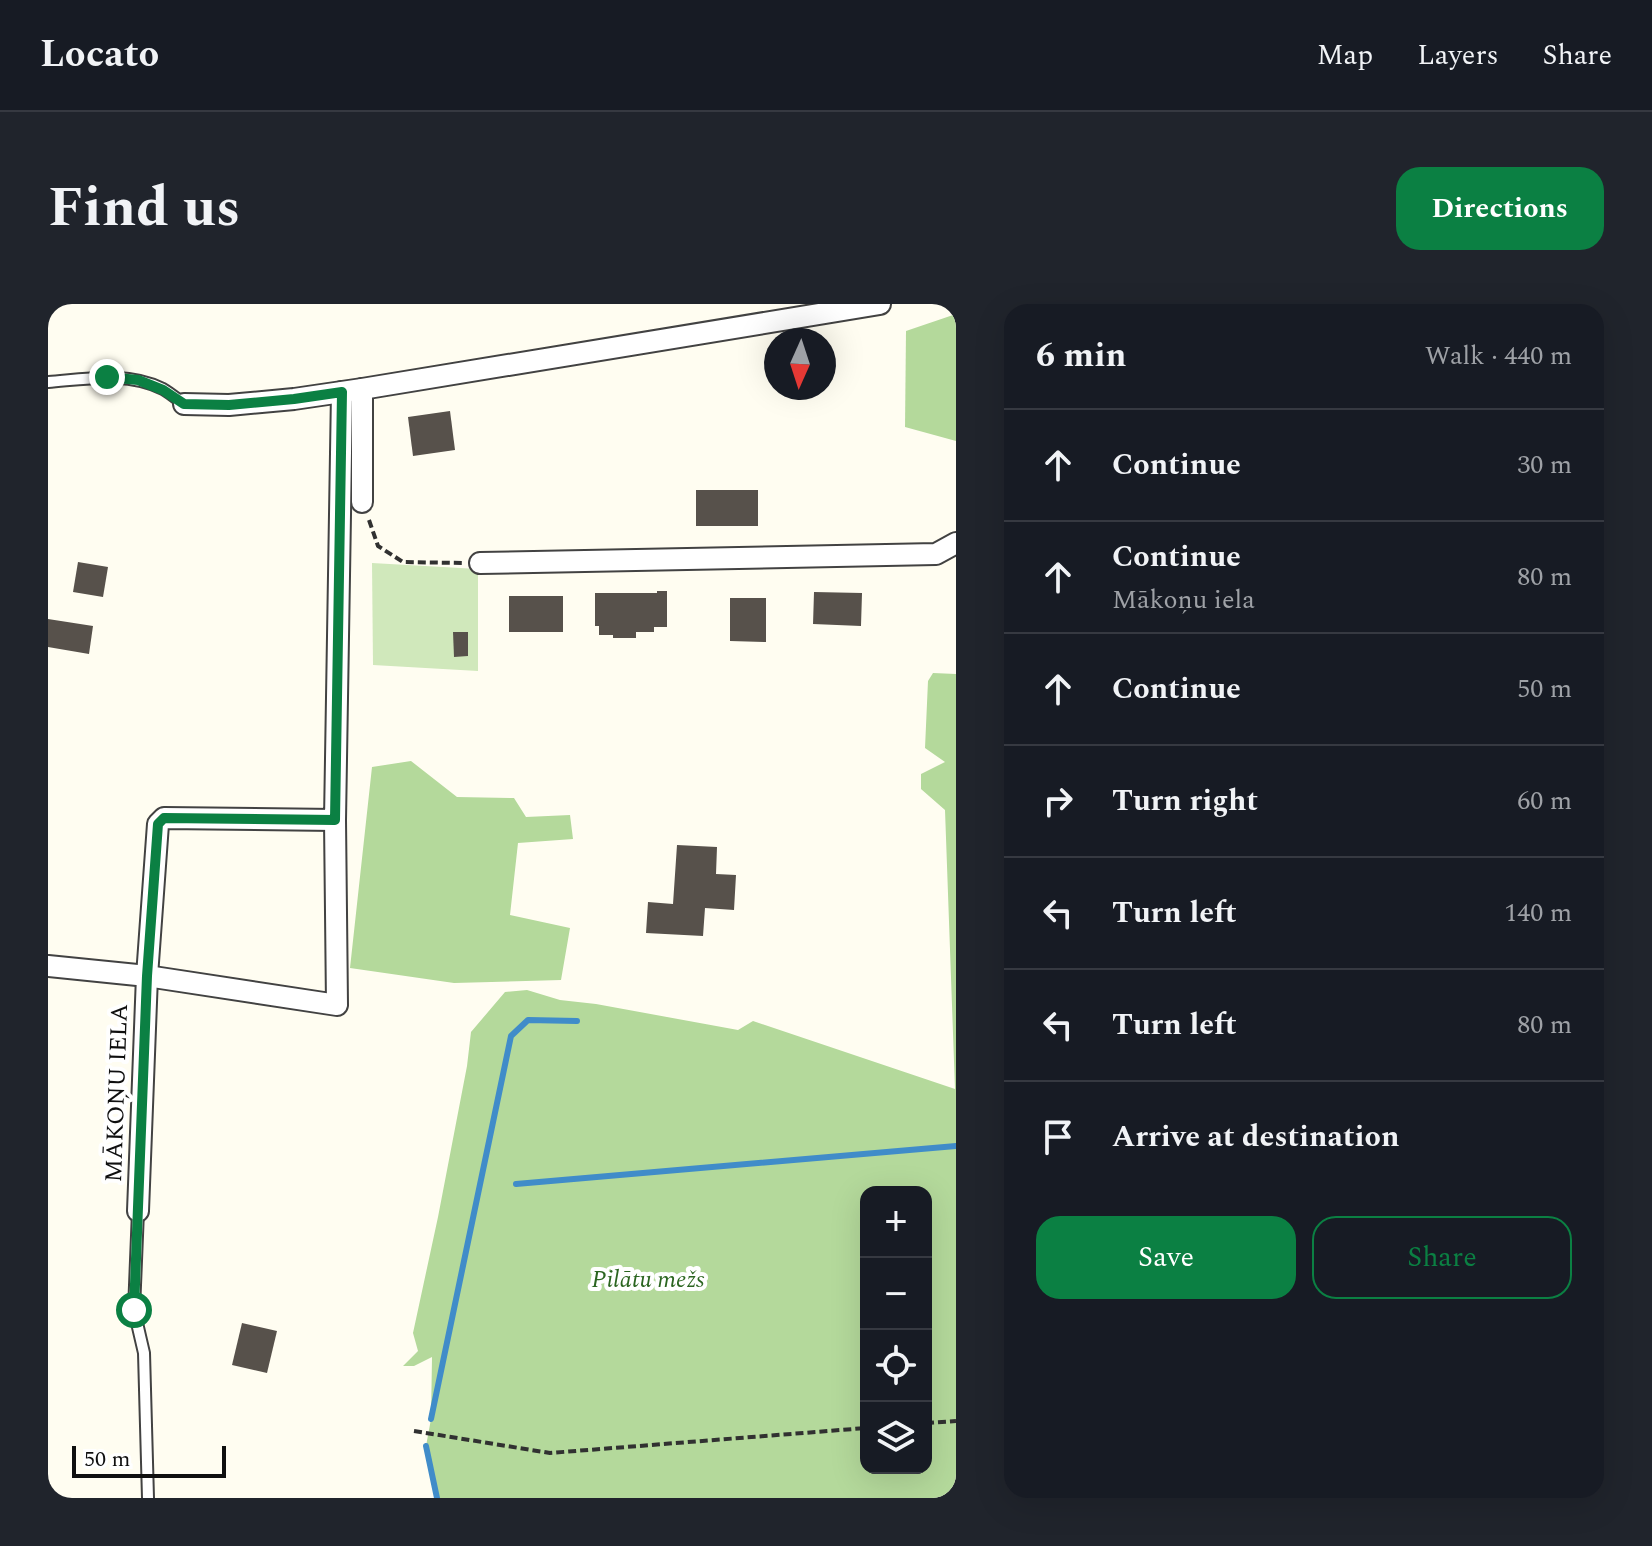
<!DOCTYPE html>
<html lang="en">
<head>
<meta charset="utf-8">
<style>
  body { margin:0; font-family:Spectral,serif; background:#20242c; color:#f1f3f6 }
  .controls { position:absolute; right:24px; bottom:24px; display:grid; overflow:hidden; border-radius:16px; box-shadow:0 8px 32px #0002 }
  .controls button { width:72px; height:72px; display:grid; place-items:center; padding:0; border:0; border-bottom:2px solid #363941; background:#171b24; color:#f1f3f6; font:40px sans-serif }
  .compass { position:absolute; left:716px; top:24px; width:72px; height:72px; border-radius:50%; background:#171b24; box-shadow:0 8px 32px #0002; rotate:183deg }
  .scale { position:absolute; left:24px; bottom:20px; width:154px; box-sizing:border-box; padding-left:8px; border:4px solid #0f0f0f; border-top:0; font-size:22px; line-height:28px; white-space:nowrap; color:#0f0f0f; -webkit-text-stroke:6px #fff; paint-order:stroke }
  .stop { position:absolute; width:24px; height:24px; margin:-18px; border:6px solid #0b8043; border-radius:50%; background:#fff }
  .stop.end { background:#0b8043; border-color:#fff; box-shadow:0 2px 8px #0008 }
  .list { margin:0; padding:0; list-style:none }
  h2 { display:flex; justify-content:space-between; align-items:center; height:104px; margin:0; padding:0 32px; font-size:34px }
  h2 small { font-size:26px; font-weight:400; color:#9ea1a6 }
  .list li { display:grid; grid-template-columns:52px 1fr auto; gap:24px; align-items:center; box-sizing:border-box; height:112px; padding:0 32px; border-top:2px solid #363941 }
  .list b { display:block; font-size:30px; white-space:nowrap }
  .list p { margin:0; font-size:26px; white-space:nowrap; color:#9ea1a6 }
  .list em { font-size:26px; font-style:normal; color:#9ea1a6 }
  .actions { display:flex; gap:16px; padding:24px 32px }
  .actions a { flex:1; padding:18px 0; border:2px solid #0b8043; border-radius:24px; text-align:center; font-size:28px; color:#0b8043 }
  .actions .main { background:#0b8043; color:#fff }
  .icon { flex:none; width:44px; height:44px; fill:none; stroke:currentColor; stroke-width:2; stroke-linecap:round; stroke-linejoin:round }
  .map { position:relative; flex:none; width:908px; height:1194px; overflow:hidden; border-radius:24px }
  header { display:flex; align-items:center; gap:48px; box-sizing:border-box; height:112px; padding:0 40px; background:#171b24; border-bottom:2px solid #363941 }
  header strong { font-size:38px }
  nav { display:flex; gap:44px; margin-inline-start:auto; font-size:28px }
  .intro { display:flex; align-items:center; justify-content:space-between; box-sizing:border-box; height:192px; padding:0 48px }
  h1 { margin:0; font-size:56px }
  .button { padding:20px 36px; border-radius:24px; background:#0b8043; color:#fff; font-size:28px; font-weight:700 }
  main { display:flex; gap:48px; padding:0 48px }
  aside { flex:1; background:#171b24; border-radius:24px; box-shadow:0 8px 32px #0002 }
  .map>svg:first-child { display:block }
  .green { fill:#d0e8bb }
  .forest { fill:#b4d99b; fill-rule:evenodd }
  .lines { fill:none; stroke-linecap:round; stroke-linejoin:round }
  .stream { stroke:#408cc9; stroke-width:6 }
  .building { fill:#57514b }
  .lane-casing { stroke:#424242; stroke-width:14 }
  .street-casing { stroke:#424242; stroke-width:24 }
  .path { stroke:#313131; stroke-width:4; stroke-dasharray:8 4; stroke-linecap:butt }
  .lane { stroke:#fff; stroke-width:10 }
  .street { stroke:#fff; stroke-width:20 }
  .route { stroke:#0b8043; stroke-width:10 }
  .labels { text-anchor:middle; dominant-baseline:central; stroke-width:8; stroke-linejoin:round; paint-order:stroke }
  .street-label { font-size:24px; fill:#0f0f0f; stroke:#fff }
  .park-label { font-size:24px; font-style:italic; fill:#2b6520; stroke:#fff }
</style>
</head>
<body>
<header>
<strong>Locato</strong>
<nav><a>Map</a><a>Layers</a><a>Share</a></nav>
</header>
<div class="intro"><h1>Find us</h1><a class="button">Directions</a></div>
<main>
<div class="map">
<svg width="908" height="1194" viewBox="0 0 908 1194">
  <rect width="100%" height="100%" fill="#fffdf1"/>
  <polygon class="green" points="324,259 430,265 430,367 325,361"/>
  <g class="forest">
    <polygon points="908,10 908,137 857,123 858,27"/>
    <path d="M885,369L908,370V1194H389L378,1142L383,1115L384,1053L366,1062H355L370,1047L365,1029L390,913L419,762L423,728L457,688L479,686L512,696L548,700L690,726L705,717L907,785L897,506L873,485V470L897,458L877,444L880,377ZM878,888V1164H818V888Z"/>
    <polygon points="363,457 409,493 466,494 478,513 522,511 525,535 470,539 462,611 522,624 513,676 406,679 302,664 324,463"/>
  </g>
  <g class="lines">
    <g class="stream">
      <polyline points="468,880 908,842"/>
      <polyline points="383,1115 463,732 480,716 529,717"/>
      <polyline points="378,1142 389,1194"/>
    </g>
  </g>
  <g class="building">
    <polygon points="402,107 407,146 365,152 360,113"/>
    <rect x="648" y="186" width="62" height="36"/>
    <polygon points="30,258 60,263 55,293 25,288"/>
    <polygon points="609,287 619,287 619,323 606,323 606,328 588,328 588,334 565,334 565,331 551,331 551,322 547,322 547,289 609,289"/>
    <polygon points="766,288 814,289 813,322 765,320"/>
    <rect x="461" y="292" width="54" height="36"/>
    <polygon points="682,294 718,294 718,338 682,337"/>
    <polygon points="0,315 45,322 41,350 0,343"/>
    <polygon points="405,328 420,328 420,352 406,353"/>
    <polygon points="629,541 669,543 668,570 688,571 686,606 657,604 655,632 598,629 600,598 625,600"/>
    <polygon points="194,1019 229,1027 219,1069 184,1061"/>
  </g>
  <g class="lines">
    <defs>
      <g id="lane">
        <path d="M0,78C38,75 79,67 115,85C122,89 129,95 136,100"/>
        <polyline points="90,907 86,1006 96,1049 100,1194"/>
      </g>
      <g id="street">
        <polyline points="136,100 181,101 246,95 314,85 832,0"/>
        <polyline points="314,198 314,85"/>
        <polyline points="432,259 888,250 908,239"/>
        <polyline points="0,662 99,672 289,701 287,516"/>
        <polyline points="90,907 99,672 110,520 116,514 287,516 294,88"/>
      </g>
    </defs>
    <use href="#lane" class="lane-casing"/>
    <use href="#street" class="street-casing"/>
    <g class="path">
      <polyline points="321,216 330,242 355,258 414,259"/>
      <polyline points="878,1119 908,1117"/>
      <polyline points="366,1127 502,1149 818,1124"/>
    </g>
    <use href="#lane" class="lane"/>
    <use href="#street" class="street"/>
  </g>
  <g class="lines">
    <polyline class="route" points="59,73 90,76 115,86 136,100 181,101 246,95 294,88 287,516 116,514 110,520 99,672 86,1006"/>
  </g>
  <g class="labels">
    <g class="street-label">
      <text transform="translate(69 789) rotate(-88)">MĀKOŅU IELA</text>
    </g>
    <g class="park-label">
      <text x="600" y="976">Pilātu mežs</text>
    </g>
  </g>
</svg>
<div class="controls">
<button>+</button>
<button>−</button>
<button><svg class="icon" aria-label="locate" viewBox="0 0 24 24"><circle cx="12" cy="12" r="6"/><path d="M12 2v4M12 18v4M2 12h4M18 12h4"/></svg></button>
<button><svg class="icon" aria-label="layers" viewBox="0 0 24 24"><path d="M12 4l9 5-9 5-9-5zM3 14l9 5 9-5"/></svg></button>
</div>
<svg class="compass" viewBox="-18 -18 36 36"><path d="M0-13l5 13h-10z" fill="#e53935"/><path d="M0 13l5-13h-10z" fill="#9ea1a6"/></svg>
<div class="scale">50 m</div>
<div class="stop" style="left:86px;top:1006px"></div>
<div class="stop end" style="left:59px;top:73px"></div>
</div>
<aside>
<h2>6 min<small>Walk · 440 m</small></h2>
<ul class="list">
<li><svg class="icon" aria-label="ahead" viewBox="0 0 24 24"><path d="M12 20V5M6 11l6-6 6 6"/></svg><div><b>Continue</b></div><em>30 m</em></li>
<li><svg class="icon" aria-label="ahead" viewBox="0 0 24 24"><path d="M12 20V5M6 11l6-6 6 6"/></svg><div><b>Continue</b><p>Mākoņu iela</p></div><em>80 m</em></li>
<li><svg class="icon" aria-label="ahead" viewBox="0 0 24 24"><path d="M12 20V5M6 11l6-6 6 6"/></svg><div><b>Continue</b></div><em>50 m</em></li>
<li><svg class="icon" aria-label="right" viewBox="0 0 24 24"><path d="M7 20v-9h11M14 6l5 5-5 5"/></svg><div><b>Turn right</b></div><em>60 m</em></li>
<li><svg class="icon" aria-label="left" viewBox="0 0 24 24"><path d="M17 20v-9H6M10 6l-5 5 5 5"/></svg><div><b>Turn left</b></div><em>140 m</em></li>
<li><svg class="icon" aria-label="left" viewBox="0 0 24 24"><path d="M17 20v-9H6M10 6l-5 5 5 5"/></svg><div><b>Turn left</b></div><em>80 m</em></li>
<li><svg class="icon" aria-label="arrive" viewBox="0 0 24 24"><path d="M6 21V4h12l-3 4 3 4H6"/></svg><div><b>Arrive at destination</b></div></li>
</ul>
<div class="actions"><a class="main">Save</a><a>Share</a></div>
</aside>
</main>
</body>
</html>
